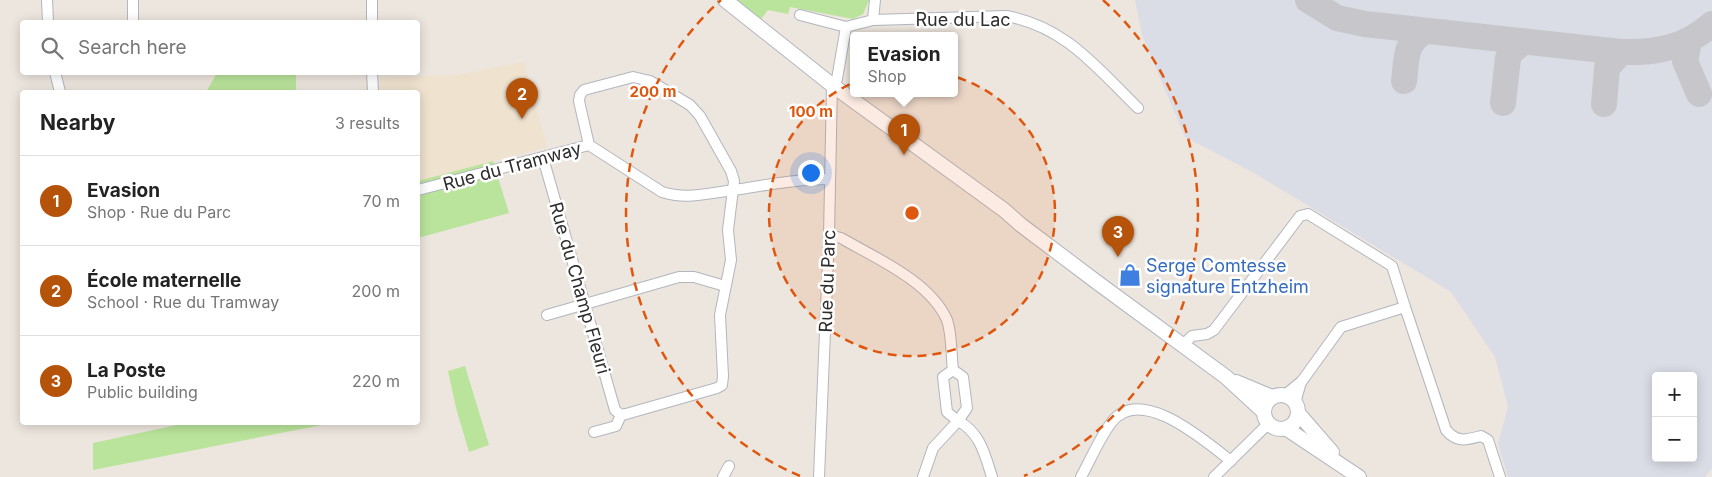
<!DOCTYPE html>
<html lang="en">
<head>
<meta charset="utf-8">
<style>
  body { margin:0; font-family:Inter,sans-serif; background:#f6f6f6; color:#222 }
  .controls { position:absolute; right:15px; bottom:15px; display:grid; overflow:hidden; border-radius:5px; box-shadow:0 2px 12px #0003 }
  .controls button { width:45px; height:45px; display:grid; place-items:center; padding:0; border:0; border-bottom:1px solid #e0e0e0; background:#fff; color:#222; font:25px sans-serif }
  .you { position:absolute; left:810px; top:172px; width:18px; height:18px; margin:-12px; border:4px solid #fff; border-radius:50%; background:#1a73e8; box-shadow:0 0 0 8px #1a73e833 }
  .badge { display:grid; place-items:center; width:32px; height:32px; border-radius:50%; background:#b45309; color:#fff; font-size:16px; font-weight:700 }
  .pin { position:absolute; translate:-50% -41px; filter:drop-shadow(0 1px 2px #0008) }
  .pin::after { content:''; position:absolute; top:26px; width:18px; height:15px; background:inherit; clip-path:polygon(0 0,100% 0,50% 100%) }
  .popup { position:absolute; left:850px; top:32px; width:108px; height:65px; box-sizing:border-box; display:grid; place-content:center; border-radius:5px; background:#fff; filter:drop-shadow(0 1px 4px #0005); font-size:16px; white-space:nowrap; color:#767676 }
  .popup b { font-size:19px; color:#222 }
  .popup::after { content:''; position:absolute; left:50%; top:100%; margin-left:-10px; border:10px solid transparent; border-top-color:#fff }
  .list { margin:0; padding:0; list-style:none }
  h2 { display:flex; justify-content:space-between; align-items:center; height:65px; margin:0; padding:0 20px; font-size:21px }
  h2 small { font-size:16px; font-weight:400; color:#767676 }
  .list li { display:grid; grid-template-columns:32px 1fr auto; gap:15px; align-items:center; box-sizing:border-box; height:90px; padding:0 20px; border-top:1px solid #e0e0e0 }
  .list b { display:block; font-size:19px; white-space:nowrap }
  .list p { margin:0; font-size:16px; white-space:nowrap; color:#767676 }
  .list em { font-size:16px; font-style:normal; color:#767676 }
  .icon { flex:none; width:28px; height:28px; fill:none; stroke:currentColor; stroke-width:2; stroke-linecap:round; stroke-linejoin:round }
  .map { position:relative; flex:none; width:1712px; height:477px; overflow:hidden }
  .search { position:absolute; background:#fff; box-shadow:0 2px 12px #0003; left:20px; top:20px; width:400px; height:55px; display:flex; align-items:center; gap:12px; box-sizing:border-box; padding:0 18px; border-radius:5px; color:#767676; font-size:19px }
  .panel { position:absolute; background:#fff; box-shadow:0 2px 12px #0003; left:20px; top:90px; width:400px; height:335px; border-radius:5px }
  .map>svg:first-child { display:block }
  .education { fill:#efe2ce }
  .airport { fill:#dadde6; fill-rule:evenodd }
  .green { fill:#bae49b }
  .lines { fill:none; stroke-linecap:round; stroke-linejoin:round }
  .taxiway { stroke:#c7c6ca; stroke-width:26 }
  .street-casing { stroke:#b2b6bf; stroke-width:12 }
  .secondary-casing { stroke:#b2b6bf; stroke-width:16 }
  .street { stroke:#fff; stroke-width:10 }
  .secondary { stroke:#fff; stroke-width:14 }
  .ring { fill:none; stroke:#df570e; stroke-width:2.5; stroke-dasharray:9 6 }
  .labels { text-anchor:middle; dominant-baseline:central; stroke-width:5; stroke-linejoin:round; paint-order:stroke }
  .street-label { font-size:18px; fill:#2c2c2c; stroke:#fff }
  .shop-label { font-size:18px; fill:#366cbe; stroke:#fff; text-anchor:start }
  .centre { fill:#df570e; stroke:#fff; stroke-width:2.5 }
  .ring-label { font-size:15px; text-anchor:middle; font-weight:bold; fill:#df570e; stroke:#fff; stroke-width:5; stroke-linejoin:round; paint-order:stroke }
</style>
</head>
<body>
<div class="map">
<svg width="1712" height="477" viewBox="0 0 1712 477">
  <rect width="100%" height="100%" fill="#ede6de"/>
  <polygon class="education" points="524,62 547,147 418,181 418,92 380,92 380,78 457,75"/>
  <path class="airport" d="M1135,0H1712V468L1705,477H1508L1498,444L1508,407L1495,357L1451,292L1252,172L1185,137L1142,35ZM1656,376H1693V458H1656Z"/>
  <g class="green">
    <polygon points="731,0 869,0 863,14 853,19 790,7 788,14 768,10 759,22"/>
    <polygon points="217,73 296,73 296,92 206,92"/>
    <polygon points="493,161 509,213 418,238 418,181"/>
    <polygon points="465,366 489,445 469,452 456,408 448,371"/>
    <polygon points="186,423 332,422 332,423 93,470 93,443"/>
  </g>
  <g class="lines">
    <g class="taxiway">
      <path d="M1308,0L1337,18L1365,24L1621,52C1657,53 1684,48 1712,24"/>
      <polyline points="1689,41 1685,61 1699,94"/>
      <path d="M1404,81C1407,58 1404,44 1425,31"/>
      <polyline points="1503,103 1508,58 1511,52 1523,42"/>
      <polyline points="1604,104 1607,68 1621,52"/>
    </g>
    <defs>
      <g id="street">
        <polyline points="47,0 48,22"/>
        <polyline points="133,0 133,22"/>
        <path d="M800,15L846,27L873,20L1006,16C1065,26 1097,68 1138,108"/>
        <polyline points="873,20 875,0"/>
        <polyline points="372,22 372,0"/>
        <polyline points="55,72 60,92"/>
        <polyline points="372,72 373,92"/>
        <polyline points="543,158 615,410 621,415 626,414 717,388 722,385 723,376 720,315 731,260 728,230 734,181 731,171 700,116 690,105 650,81 633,77 584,90 580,95 579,101 589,145"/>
        <path d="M418,190L589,145L662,192C687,200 709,193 734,190C766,185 798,179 830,179"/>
        <path d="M829,235L841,238C875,258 930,281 947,320C952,334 951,354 953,370"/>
        <polyline points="547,315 679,277 694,277 725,286"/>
        <polyline points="1182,346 1192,336 1207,334 1214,330 1300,216 1308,214 1392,266 1405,307"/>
        <polygon points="953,370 963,377 967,408 958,421 947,412 943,377"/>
        <path d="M1285,395L1302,381L1341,327L1405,307L1446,430C1457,443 1466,440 1481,436L1488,440L1500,477"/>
        <polyline points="1295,403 1301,382"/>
        <polyline points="594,432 616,426 621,415"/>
        <polyline points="723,477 729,466"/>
        <polyline points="819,477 829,235 832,85 837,79 846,27"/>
        <path d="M923,477L933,448L958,421C980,432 985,455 992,477"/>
        <path d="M1081,477C1091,459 1099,439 1111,423C1140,383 1206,442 1231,461"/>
        <polyline points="1214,477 1268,424"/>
      </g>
      <g id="secondary">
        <polyline points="725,0 832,85 1004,210 1021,225 1098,283 1226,377 1264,412"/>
        <polyline points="1236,382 1272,397"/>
        <circle cx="1281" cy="412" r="17"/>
        <polyline points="1298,413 1332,452"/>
        <polyline points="1287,429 1359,477"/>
      </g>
    </defs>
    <use href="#street" class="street-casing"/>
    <use href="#secondary" class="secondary-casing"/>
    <use href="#street" class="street"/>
    <use href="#secondary" class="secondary"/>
  </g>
  <circle cx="912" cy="213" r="143" fill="#df570e" fill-opacity=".12"/>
  <g class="ring">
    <circle cx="912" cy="213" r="143"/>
    <path d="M800 476A286 286 0 0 1 721 0M1103 0A286 286 0 0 1 1024 476"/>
  </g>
  <defs>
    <symbol id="shop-bare" viewBox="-9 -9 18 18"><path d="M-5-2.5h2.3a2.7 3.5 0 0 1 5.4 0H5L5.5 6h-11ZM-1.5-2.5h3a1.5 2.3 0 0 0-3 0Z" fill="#3f7fe0" stroke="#fff" stroke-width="2.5" paint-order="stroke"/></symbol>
  </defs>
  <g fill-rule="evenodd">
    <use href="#shop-bare" x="1114" y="259" width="32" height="32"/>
  </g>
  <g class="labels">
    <g class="street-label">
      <text x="963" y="19">Rue du Lac</text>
      <text transform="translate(512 166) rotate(-15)">Rue du Tramway</text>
      <text transform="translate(827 281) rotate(-88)">Rue du Parc</text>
      <text transform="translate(580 288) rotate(74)">Rue du Champ Fleuri</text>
    </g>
    <g class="shop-label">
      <text x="1146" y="265">Serge Comtesse<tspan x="1146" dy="21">signature Entzheim</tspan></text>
    </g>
  </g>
  <circle cx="912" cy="213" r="8" class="centre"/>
  <g class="ring-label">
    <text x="653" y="97">200 m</text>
    <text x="811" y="117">100 m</text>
  </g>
</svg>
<div class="controls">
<button>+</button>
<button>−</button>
</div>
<div class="you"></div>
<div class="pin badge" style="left:904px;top:155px">1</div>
<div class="popup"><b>Evasion</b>Shop</div>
<div class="pin badge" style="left:522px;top:119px">2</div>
<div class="pin badge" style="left:1118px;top:257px">3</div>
<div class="search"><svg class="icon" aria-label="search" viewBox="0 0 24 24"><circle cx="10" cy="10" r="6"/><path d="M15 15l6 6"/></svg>Search here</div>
<section class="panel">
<h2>Nearby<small>3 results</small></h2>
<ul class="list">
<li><span class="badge">1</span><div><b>Evasion</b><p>Shop · Rue du Parc</p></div><em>70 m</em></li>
<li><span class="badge">2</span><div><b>École maternelle</b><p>School · Rue du Tramway</p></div><em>200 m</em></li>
<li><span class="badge">3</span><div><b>La Poste</b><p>Public building</p></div><em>220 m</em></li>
</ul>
</section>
</div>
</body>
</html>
